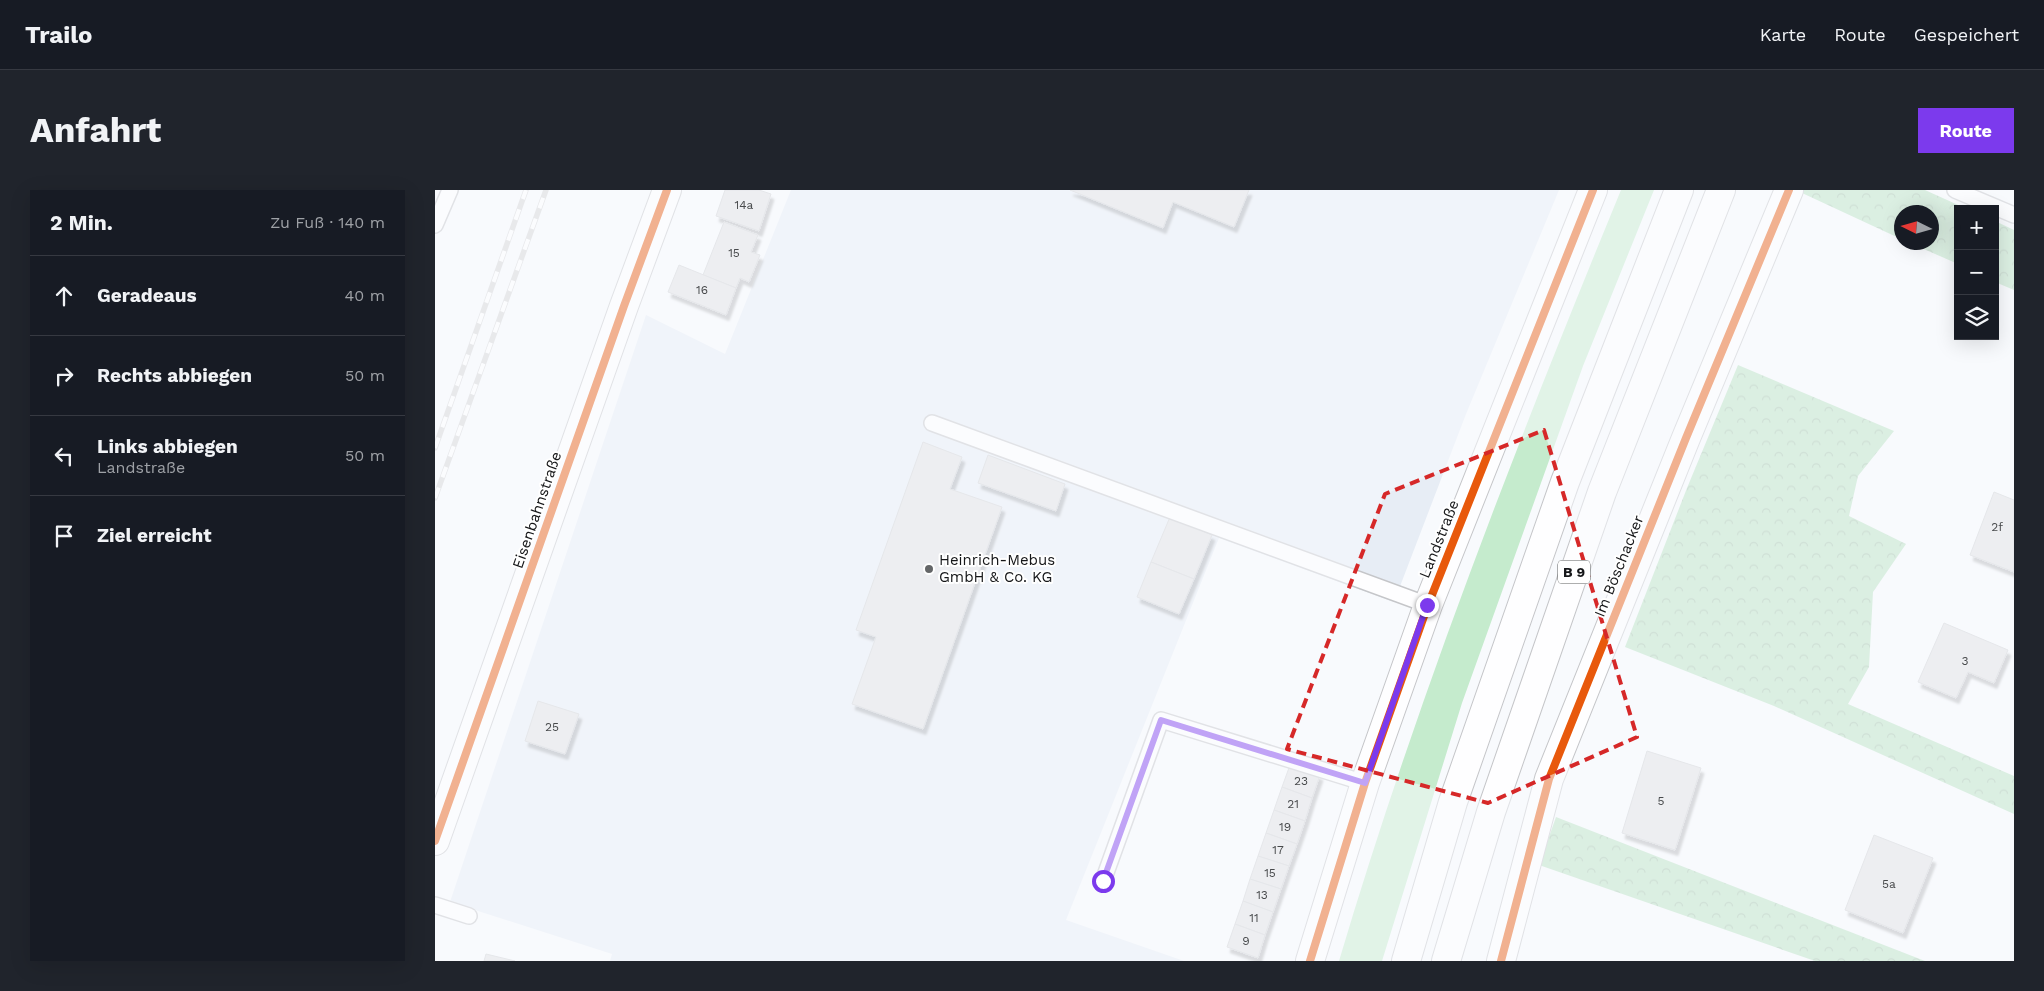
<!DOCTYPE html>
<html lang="de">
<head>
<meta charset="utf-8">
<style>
  body { margin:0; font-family:"Work Sans",sans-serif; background:#20242c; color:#f1f3f6 }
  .controls { position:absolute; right:15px; top:15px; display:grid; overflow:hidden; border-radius:0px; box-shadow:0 5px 20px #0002 }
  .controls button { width:45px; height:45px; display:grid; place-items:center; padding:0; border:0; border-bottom:1px solid #363941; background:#171b24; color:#f1f3f6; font:25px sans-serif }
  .compass { position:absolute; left:1459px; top:15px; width:45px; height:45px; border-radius:50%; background:#171b24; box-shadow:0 5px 20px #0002; rotate:275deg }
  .stop { position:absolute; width:15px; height:15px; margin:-11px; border:4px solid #7c3aed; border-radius:50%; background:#fff }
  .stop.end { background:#7c3aed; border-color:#fff; box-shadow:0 1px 5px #0008 }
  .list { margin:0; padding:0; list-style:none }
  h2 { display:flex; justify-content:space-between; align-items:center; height:65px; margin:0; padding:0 20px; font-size:21px }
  h2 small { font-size:16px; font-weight:400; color:#9ea1a6 }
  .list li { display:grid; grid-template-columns:32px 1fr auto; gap:15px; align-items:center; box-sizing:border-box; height:80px; padding:0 20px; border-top:1px solid #363941 }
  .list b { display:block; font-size:19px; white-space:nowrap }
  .list p { margin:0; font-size:16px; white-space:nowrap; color:#9ea1a6 }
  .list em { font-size:16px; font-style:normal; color:#9ea1a6 }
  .icon { flex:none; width:28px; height:28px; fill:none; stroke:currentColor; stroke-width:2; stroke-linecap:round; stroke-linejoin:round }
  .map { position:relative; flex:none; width:1579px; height:771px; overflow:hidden; border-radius:0px }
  header { display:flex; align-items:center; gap:30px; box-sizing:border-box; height:70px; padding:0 25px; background:#171b24; border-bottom:1px solid #363941 }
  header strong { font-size:24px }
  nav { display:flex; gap:28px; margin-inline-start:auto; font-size:18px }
  .intro { display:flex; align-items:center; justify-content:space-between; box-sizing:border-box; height:120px; padding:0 30px }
  h1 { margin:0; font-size:35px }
  .button { padding:12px 22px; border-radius:0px; background:#7c3aed; color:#fff; font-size:18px; font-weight:700 }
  main { display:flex; gap:30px; padding:0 30px }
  aside { flex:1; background:#171b24; border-radius:0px; box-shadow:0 5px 20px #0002 }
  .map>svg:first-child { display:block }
  .built { fill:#e7edf5 }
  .green { fill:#c5ebcd }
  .forest { fill:url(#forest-crowns) }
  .building { fill:#dfe0e2; stroke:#cfd0d3; filter:url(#shadow) }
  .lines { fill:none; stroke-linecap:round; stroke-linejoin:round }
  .service-casing { stroke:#c5c6c9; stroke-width:18 }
  .minor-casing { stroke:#c5c6c9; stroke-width:30 }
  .tertiary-casing { stroke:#c5c6c9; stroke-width:30 }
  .trunk-casing { stroke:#c5c6c9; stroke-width:30 }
  .service { stroke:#fefeff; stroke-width:15 }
  .minor { stroke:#fefeff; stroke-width:28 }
  .tertiary { stroke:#fefeff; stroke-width:28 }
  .trunk { stroke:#fefeff; stroke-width:28 }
  .rail-casing { stroke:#d5d5d6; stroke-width:5.5 }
  .rail { stroke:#fff; stroke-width:4; stroke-dasharray:11; stroke-linecap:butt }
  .cycleway-casing { stroke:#fff; stroke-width:11 }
  .cycleway { stroke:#e8590c; stroke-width:8 }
  .route { stroke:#7c3aed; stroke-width:6 }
  .marked { fill:none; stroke:#d62828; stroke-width:4; stroke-dasharray:10 6; stroke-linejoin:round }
  .poi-dot { fill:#646668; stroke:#fff; stroke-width:2 }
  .labels { text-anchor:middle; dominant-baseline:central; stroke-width:4; stroke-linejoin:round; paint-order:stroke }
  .number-label { font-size:12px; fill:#484a4c }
  .shield { fill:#fff; stroke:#5b5c5d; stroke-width:1 }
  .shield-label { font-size:14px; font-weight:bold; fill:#151618 }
  .street-label { font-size:15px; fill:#151618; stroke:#fff }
  .poi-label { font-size:15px; fill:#151618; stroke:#fff; text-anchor:start }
</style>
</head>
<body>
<header>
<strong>Trailo</strong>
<nav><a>Karte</a><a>Route</a><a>Gespeichert</a></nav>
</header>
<div class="intro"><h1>Anfahrt</h1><a class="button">Route</a></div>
<main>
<aside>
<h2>2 Min.<small>Zu Fuß · 140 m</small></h2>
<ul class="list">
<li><svg class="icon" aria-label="ahead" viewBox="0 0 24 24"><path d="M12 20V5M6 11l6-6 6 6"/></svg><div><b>Geradeaus</b></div><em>40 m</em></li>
<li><svg class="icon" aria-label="right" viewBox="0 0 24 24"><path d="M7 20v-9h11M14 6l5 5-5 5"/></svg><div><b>Rechts abbiegen</b></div><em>50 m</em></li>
<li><svg class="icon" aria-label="left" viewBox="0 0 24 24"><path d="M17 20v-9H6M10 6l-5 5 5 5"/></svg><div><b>Links abbiegen</b><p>Landstraße</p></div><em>50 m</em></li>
<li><svg class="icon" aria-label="arrive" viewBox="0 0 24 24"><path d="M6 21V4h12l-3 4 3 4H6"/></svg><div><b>Ziel erreicht</b></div></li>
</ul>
</aside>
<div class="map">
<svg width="1579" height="771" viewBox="0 0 1579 771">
  <defs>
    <pattern id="forest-crowns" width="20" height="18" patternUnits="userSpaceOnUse" patternTransform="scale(1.25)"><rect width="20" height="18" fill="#b9e2c2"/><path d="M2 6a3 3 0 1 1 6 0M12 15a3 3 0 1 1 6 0" fill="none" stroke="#9ec1a6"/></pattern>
    <filter id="shadow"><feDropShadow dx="3" dy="5.5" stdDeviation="1" flood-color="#0004"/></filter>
  </defs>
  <rect width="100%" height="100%" fill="#f8fafd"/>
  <polygon class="built" points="356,0 1124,0 1031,224 959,412 784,348 631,730 749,771 175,771 177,764 15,712 211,125 290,164"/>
  <path class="green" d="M1186,0H1219L1148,176L1027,513L947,771H904C982,509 1082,253 1186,0Z"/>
  <g class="forest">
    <polygon points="1369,0 1490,0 1532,19 1523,19 1523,74 1475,53 1496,52 1496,22 1466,22 1466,49 1367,3"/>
    <polygon points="1560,31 1579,40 1579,100 1560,92"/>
    <polygon points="1303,175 1459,241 1423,286 1414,326 1471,354 1438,402 1434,477 1413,514 1579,586 1579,624 1339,516 1190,457 1252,298"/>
    <polygon points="1121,627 1490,771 1380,771 1104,675"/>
  </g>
  <g class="building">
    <polygon points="290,0 324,0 336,4 324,41 281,26"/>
    <polygon points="635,0 814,0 799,37 738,12 728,38"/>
    <polygon points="289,32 323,45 316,62 325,65 314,92 305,88 301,98 268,85"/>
    <polygon points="244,75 301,98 291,125 233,102"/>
    <polygon points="488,252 527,267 515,299 567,317 488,539 417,514 441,447 421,440"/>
    <polygon points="553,265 630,294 621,321 543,293"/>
    <polygon points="1559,302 1579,310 1579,382 1535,365"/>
    <polygon points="735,327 777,345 759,389 716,372"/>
    <polygon points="716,372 759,389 744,424 702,407"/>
    <polygon points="1509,433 1573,460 1559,493 1533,482 1521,508 1483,492"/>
    <polygon points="103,511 144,524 130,564 90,551"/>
    <polygon points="1212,561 1266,578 1240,660 1187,643"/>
    <polygon points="855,575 885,585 877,608 847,597"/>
    <polygon points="847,597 877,608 870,631 839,620"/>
    <polygon points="839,620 870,631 862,654 831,643"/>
    <polygon points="831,643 862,654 854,676 823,666"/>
    <polygon points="1439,645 1498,668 1468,743 1410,720"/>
    <polygon points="823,666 854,676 846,699 815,689"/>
    <polygon points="815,689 846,699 838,722 808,711"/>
    <polygon points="808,711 838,722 830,745 800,734"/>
    <polygon points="800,734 830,745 823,768 792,757"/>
    <polygon points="51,764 80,771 49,771"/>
  </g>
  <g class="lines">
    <defs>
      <g id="service">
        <polyline points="1520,0 1579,25"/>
        <polyline points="0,35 15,0"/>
        <polyline points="497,233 993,415"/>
        <polyline points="668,691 726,530 930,593"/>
        <polyline points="0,715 34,726"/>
      </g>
      <g id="minor">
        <polyline points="0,651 189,116 232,0"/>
        <polyline points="1066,771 1114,589 1251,248 1354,0"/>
      </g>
      <polyline id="tertiary" points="875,771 930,593 993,415 1158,0"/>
      <g id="trunk">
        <polyline points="971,771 1018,612 1130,292 1244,0"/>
        <polyline points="1011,771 1056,622 1167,302 1286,0"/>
      </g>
    </defs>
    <use href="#service" class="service-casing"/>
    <use href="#minor" class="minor-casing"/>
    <use href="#tertiary" class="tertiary-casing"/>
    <use href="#trunk" class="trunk-casing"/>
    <use href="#service" class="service"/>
    <use href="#minor" class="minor"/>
    <use href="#tertiary" class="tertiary"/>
    <use href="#trunk" class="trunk"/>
    <defs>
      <g id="rail">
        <polyline points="0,258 91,0"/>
        <polyline points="0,308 111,0"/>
      </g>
    </defs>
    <use href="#rail" class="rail-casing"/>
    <use href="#rail" class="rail"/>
    <defs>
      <g id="cycleway">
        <polyline points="0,651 189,116 232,0"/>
        <polyline points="875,771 930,593 993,415 1158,0"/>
        <polyline points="1066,771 1114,589 1251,248 1354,0"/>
      </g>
    </defs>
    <use href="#cycleway" class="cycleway-casing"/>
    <use href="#cycleway" class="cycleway"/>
  </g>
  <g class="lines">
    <polyline class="route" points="668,691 726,530 930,593 992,415"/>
  </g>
  <path d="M0 0H1579V771H0ZM1109,240L1202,547L1053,613L852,559L950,304Z" fill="#f8fafd" fill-opacity=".55" fill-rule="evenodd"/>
  <path class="marked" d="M1109,240L1202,547L1053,613L852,559L950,304Z"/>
  <circle class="poi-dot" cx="494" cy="379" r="5"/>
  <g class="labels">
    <g class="number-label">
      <text x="309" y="15">14a</text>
      <text x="299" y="63">15</text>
      <text x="267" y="100">16</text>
      <text x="1562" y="337">2f</text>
      <text x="1530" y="471">3</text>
      <text x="117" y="537">25</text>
      <text x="866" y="591">23</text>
      <text x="1226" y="611">5</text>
      <text x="858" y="614">21</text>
      <text x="850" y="637">19</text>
      <text x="843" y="660">17</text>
      <text x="835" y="683">15</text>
      <text x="1454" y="694">5a</text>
      <text x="827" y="705">13</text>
      <text x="819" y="728">11</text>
      <text x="811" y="751">9</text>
    </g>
    <rect class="shield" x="1123" y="370.5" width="32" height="23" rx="4"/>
    <g class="shield-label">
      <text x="1139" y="382">B 9</text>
    </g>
    <g class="street-label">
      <text transform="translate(102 320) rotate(-71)">Eisenbahnstraße</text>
      <text transform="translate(1004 349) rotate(-68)">Landstraße</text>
      <text transform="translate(1184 376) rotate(-68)">Im Böschacker</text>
    </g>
    <g class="poi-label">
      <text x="504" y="370">Heinrich-Mebus<tspan x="504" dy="17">GmbH &amp; Co. KG</tspan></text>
    </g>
  </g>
</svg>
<div class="controls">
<button>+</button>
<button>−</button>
<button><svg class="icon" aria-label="layers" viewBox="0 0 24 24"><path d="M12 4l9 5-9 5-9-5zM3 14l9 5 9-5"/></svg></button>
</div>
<svg class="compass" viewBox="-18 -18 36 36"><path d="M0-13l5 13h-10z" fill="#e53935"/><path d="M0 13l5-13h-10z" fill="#9ea1a6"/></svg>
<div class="stop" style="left:668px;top:691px"></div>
<div class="stop end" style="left:992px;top:415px"></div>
</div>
</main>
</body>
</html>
